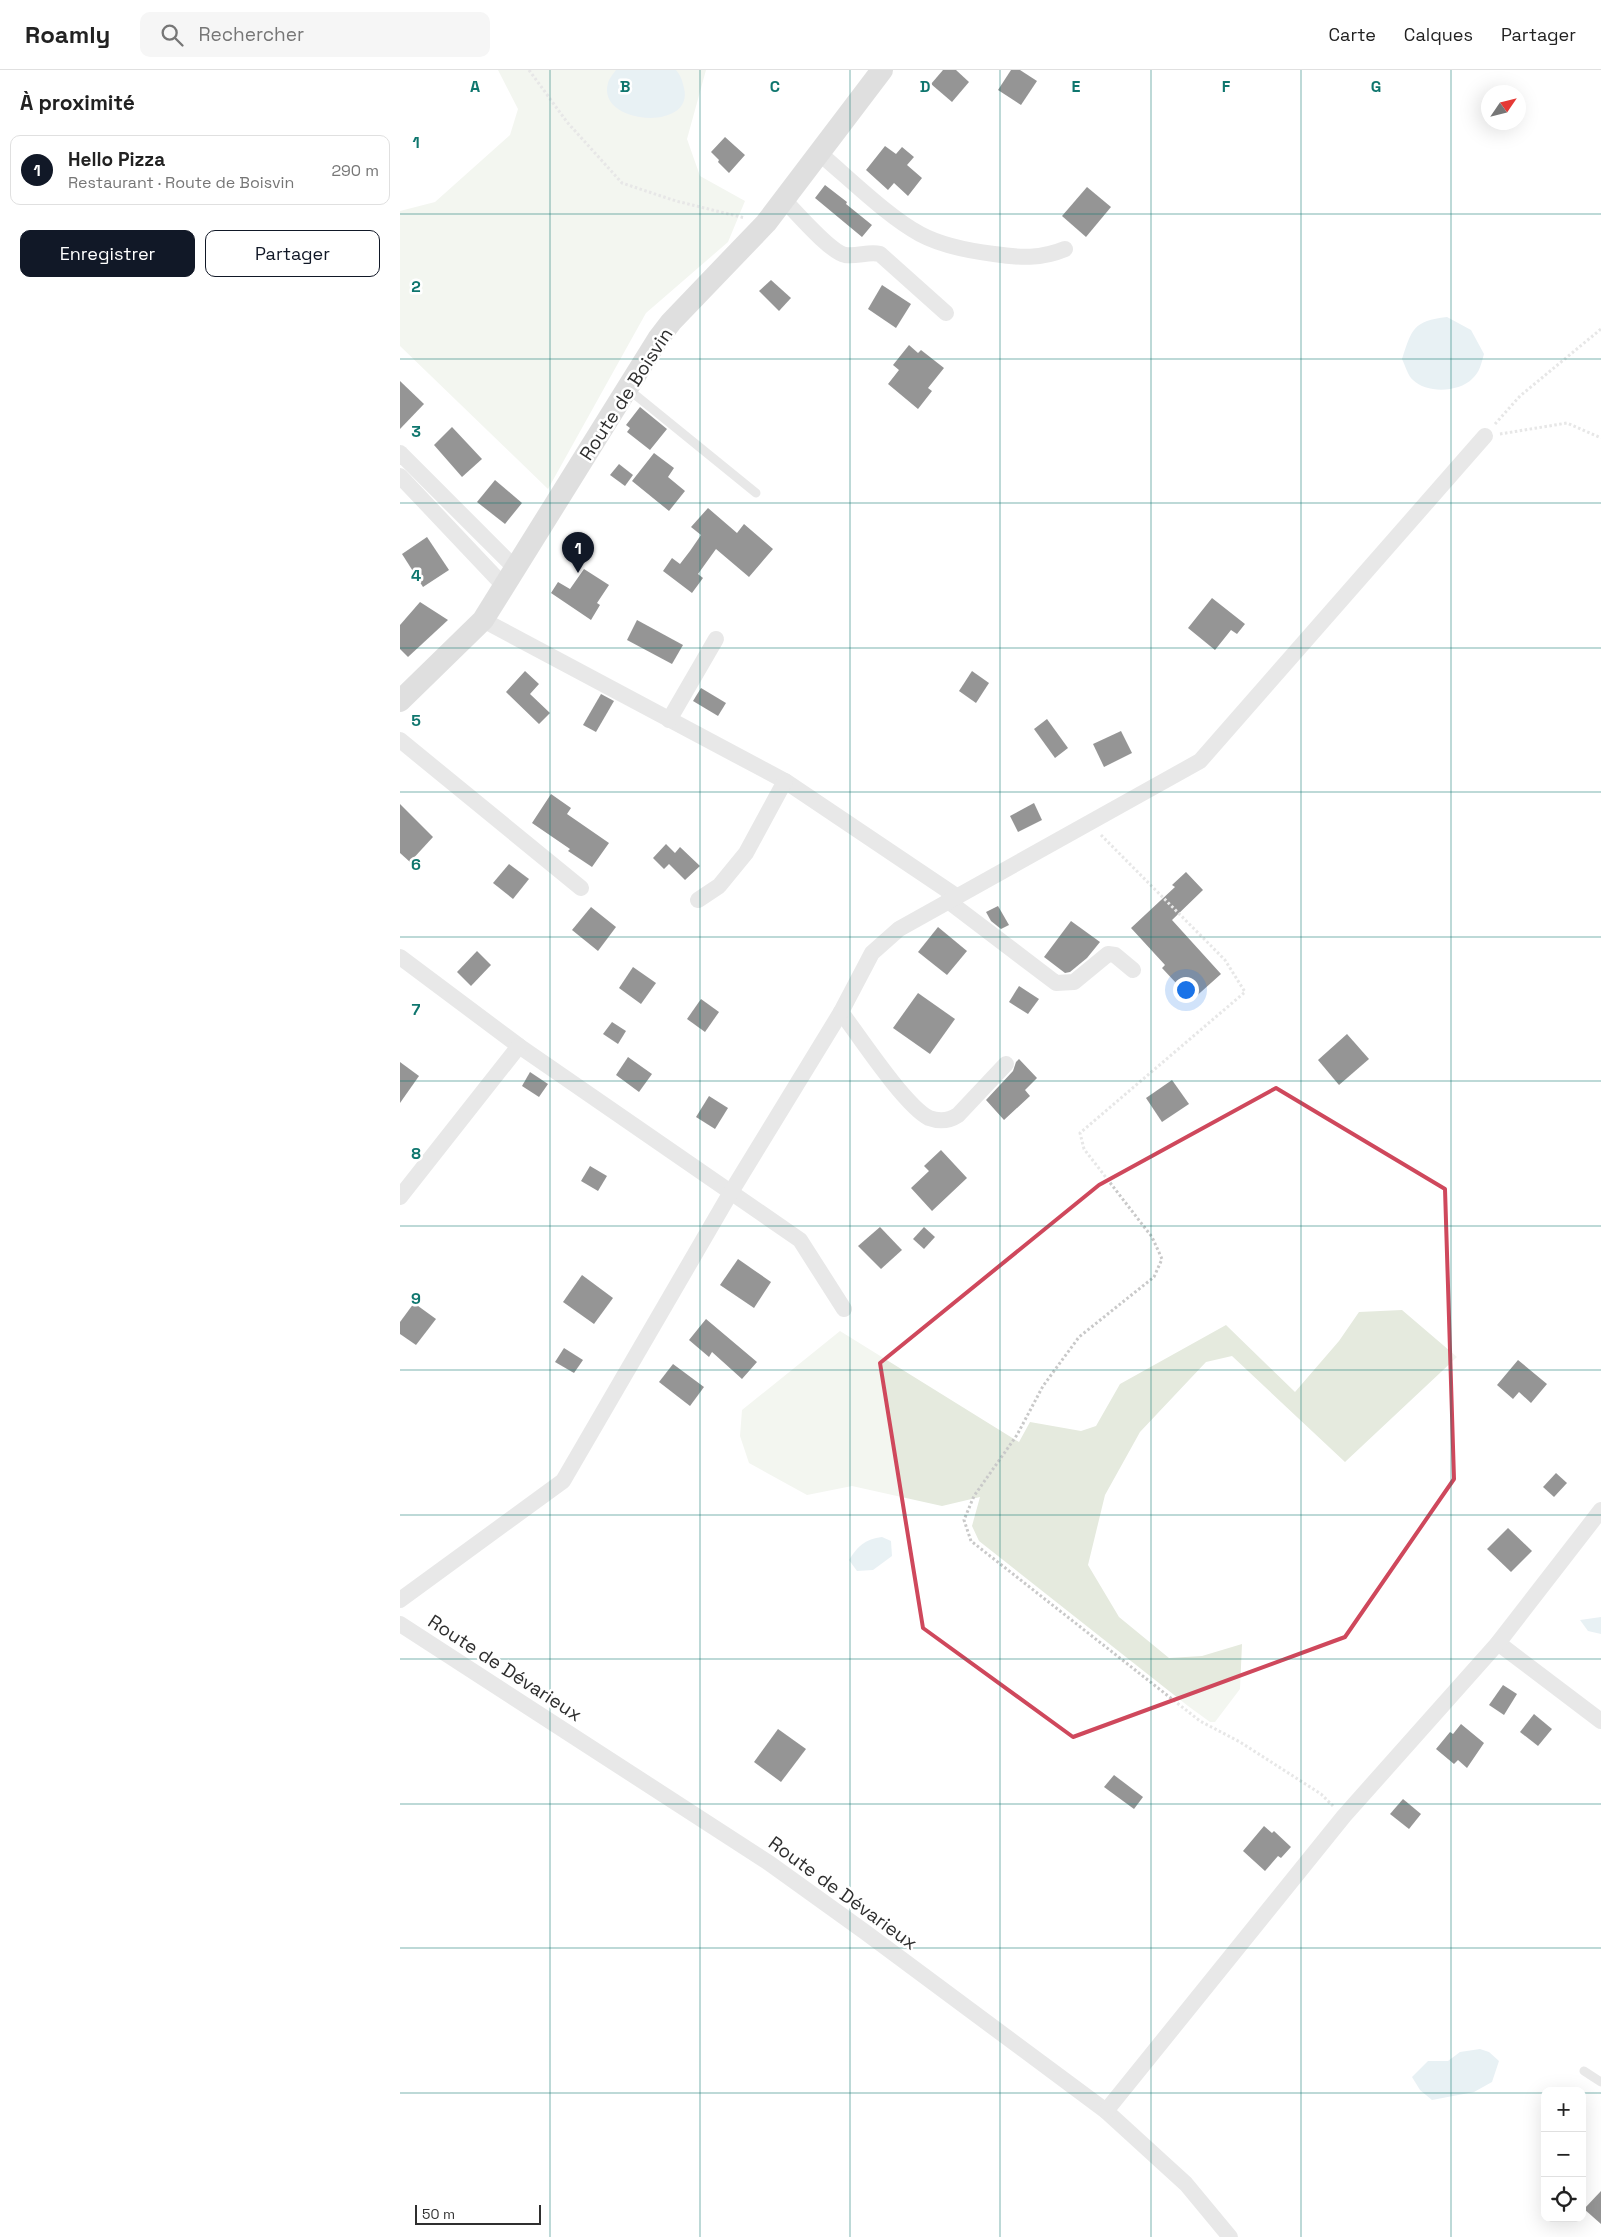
<!DOCTYPE html>
<html lang="fr">
<head>
<meta charset="utf-8">
<style>
  body { margin:0; font-family:"Space Grotesk",sans-serif; background:#f6f6f6; color:#222 }
  .controls { position:absolute; right:15px; bottom:15px; display:grid; overflow:hidden; border-radius:10px; box-shadow:0 5px 20px #0002 }
  .controls button { width:45px; height:45px; display:grid; place-items:center; padding:0; border:0; border-bottom:1px solid #e0e0e0; background:#fff; color:#222; font:25px sans-serif }
  .compass { position:absolute; left:1081px; top:15px; width:45px; height:45px; border-radius:50%; background:#fff; box-shadow:0 5px 20px #0002; rotate:55deg }
  .scale { position:absolute; left:15px; bottom:12px; width:126px; box-sizing:border-box; padding-left:5px; border:2px solid #2f2f2f; border-top:0; font-size:14px; line-height:18px; white-space:nowrap; color:#2f2f2f; -webkit-text-stroke:4px #fff; paint-order:stroke }
  .you { position:absolute; left:785px; top:919px; width:18px; height:18px; margin:-12px; border:4px solid #fff; border-radius:50%; background:#1a73e8; box-shadow:0 0 0 8px #1a73e833 }
  .badge { display:grid; place-items:center; width:32px; height:32px; border-radius:50%; background:#111827; color:#fff; font-size:16px; font-weight:700 }
  .pin { position:absolute; translate:-50% -41px; filter:drop-shadow(0 1px 2px #0008) }
  .pin::after { content:''; position:absolute; top:26px; width:18px; height:15px; background:inherit; clip-path:polygon(0 0,100% 0,50% 100%) }
  .list { margin:0; padding:0; list-style:none }
  h2 { display:flex; justify-content:space-between; align-items:center; height:65px; margin:0; padding:0 20px; font-size:21px }
  h2 small { font-size:16px; font-weight:400; color:#767676 }
  .list li { display:grid; grid-template-columns:32px 1fr auto; gap:15px; align-items:center; box-sizing:border-box; height:70px; margin:0 10px 10px; padding:0 10px; border:1px solid #e0e0e0; border-radius:10px }
  .list b { display:block; font-size:19px; white-space:nowrap }
  .list p { margin:0; font-size:16px; white-space:nowrap; color:#767676 }
  .list em { font-size:16px; font-style:normal; color:#767676 }
  .actions { display:flex; gap:10px; padding:15px 20px }
  .actions a { flex:1; padding:11px 0; border:1px solid #111827; border-radius:10px; text-align:center; font-size:18px; color:#111827 }
  .actions .main { background:#111827; color:#fff }
  .icon { flex:none; width:28px; height:28px; fill:none; stroke:currentColor; stroke-width:2; stroke-linecap:round; stroke-linejoin:round }
  .map { position:relative; flex:none; width:1201px; height:2167px; overflow:hidden }
  header { display:flex; align-items:center; gap:30px; box-sizing:border-box; height:70px; padding:0 25px; background:#fff; border-bottom:1px solid #e0e0e0 }
  header strong { font-size:24px }
  nav { display:flex; gap:28px; margin-inline-start:auto; font-size:18px }
  .search { width:350px; height:45px; background:#f6f6f6; display:flex; align-items:center; gap:12px; box-sizing:border-box; padding:0 18px; border-radius:10px; color:#767676; font-size:19px }
  main { display:flex }
  aside { flex:1; background:#fff }
  .map>svg:first-child { display:block }
  .green { fill:#e5eade }
  .water { fill:#cddfe7 }
  .building { fill:#161616 }
  .lines { fill:none; stroke-linecap:round; stroke-linejoin:round }
  .path { stroke:#c9c9c9; stroke-width:3; stroke-dasharray:2.5 2.5; stroke-linecap:butt }
  .service { stroke:#ccc; stroke-width:9 }
  .minor { stroke:#ccc; stroke-width:16 }
  .secondary { stroke:#b9b9b9; stroke-width:22 }
  .marked { fill:none; stroke:#cf485c; stroke-width:4; stroke-linejoin:round }
  .grid { fill:none; stroke:#0f766e; stroke-width:1; stroke-opacity:0.55 }
  .labels { text-anchor:middle; dominant-baseline:central; stroke-width:5; stroke-linejoin:round; paint-order:stroke }
  .street-label { font-size:19px; fill:#2f2f2f; stroke:#fff }
  .grid-label { font-size:16px; text-anchor:middle; font-weight:bold; fill:#0f766e; stroke:#fff; stroke-width:5; stroke-linejoin:round; paint-order:stroke }
</style>
</head>
<body>
<header>
<strong>Roamly</strong>
<div class="search"><svg class="icon" aria-label="search" viewBox="0 0 24 24"><circle cx="10" cy="10" r="6"/><path d="M15 15l6 6"/></svg>Rechercher</div>
<nav><a>Carte</a><a>Calques</a><a>Partager</a></nav>
</header>
<main>
<aside>
<h2>À proximité<small></small></h2>
<ul class="list">
<li><span class="badge">1</span><div><b>Hello Pizza</b><p>Restaurant · Route de Boisvin</p></div><em>290 m</em></li>
</ul>
<div class="actions"><a class="main">Enregistrer</a><a>Partager</a></div>
</aside>
<div class="map">
<svg width="1201" height="2167" viewBox="0 0 1201 2167">
  <rect width="100%" height="100%" fill="#fff"/>
  <g class="green">
    <polygon points="98,0 306,0 287,69 300,106 345,131 328,172 246,243 148,419 0,276 0,141 35,132 110,65 118,39"/>
    <polygon points="1002,1240 1057,1287 945,1392 832,1286 806,1292 740,1362 705,1425 688,1495 719,1547 769,1588 802,1586 842,1574 840,1619 815,1652 810,1652 788,1636 579,1471 572,1456 580,1427 542,1436 452,1416 407,1425 349,1393 340,1366 342,1340 440,1261 619,1372 630,1352 681,1361 696,1356 720,1314 826,1255 895,1322 939,1271 959,1242"/>
  </g>
  <g class="water">
    <path d="M216,0H276C281,6 282,10 284,18C295,62 196,55 208,13C209,9 213,4 216,0Z"/>
    <path d="M1047,247L1071,260L1084,284C1081,294 1080,302 1072,309C1059,322 1027,324 1013,310C1008,306 1005,295 1002,289C1012,259 1013,251 1047,247Z"/>
    <path d="M482,1467L491,1471L492,1486L473,1500L457,1501L449,1490C458,1476 465,1469 482,1467Z"/>
    <polygon points="1201,1547 1201,1564 1188,1561 1180,1550"/>
    <polygon points="1080,1979 1089,1982 1099,1991 1092,2012 1074,2022 1032,2030 1020,2020 1012,2007 1028,1991 1048,1991 1060,1982"/>
  </g>
  <g class="building">
    <polygon points="543,0 556,0 569,12 552,32 531,14"/>
    <polygon points="611,0 620,0 637,11 621,35 598,20"/>
    <polygon points="325,67 345,85 329,103 318,92 319,90 311,82"/>
    <polygon points="485,76 496,84 502,77 514,87 507,95 522,108 508,126 494,113 488,120 466,100"/>
    <polygon points="425,115 447,132 446,134 472,155 462,167 415,128"/>
    <polygon points="687,117 711,137 686,167 662,146"/>
    <polygon points="371,210 391,228 379,241 359,221"/>
    <polygon points="482,215 511,234 496,258 468,239"/>
    <polygon points="509,275 518,283 521,280 544,298 528,318 532,321 518,339 488,314 499,300 493,295"/>
    <polygon points="0,311 24,334 0,359"/>
    <polygon points="240,337 267,359 250,380 227,362 230,358 226,355"/>
    <polygon points="52,357 82,389 62,407 34,375"/>
    <polygon points="254,383 274,398 268,407 285,421 269,441 232,411"/>
    <polygon points="219,394 233,405 225,416 210,405"/>
    <polygon points="95,410 122,433 105,454 77,432"/>
    <polygon points="308,438 337,463 344,454 373,479 349,507 316,479 298,504 303,508 292,523 263,501 272,488 280,494 290,481 301,465 291,457"/>
    <polygon points="27,467 49,500 23,517 2,484"/>
    <polygon points="184,499 209,515 197,533 200,535 191,550 151,523 158,512 170,519"/>
    <polygon points="812,528 845,554 837,564 831,560 815,580 788,558"/>
    <polygon points="20,532 48,550 8,587 0,579 0,555"/>
    <polygon points="237,550 283,575 272,594 227,570"/>
    <polygon points="125,601 139,614 130,624 150,643 139,654 106,622"/>
    <polygon points="572,601 589,613 576,633 559,621"/>
    <polygon points="301,618 326,633 318,646 293,631"/>
    <polygon points="201,624 214,631 196,662 183,655"/>
    <polygon points="647,649 668,678 655,688 634,659"/>
    <polygon points="721,661 732,683 704,697 693,674"/>
    <polygon points="151,724 171,738 167,744 209,773 192,797 168,781 170,779 132,753"/>
    <polygon points="634,733 642,750 618,762 610,746"/>
    <polygon points="0,734 33,767 10,792 0,783"/>
    <polygon points="266,774 275,783 280,777 300,796 285,810 269,794 264,799 253,788"/>
    <polygon points="109,794 129,809 113,829 93,813"/>
    <polygon points="786,802 803,820 772,850 821,904 792,930 762,898 765,895 731,858 775,817 772,815"/>
    <polygon points="598,836 609,855 601,859 591,851 586,842"/>
    <polygon points="191,837 216,857 198,881 172,860"/>
    <polygon points="671,851 700,872 687,888 670,902 665,903 644,887"/>
    <polygon points="538,857 567,881 547,905 518,882"/>
    <polygon points="77,881 91,895 71,916 57,902"/>
    <polygon points="233,897 256,913 241,934 219,918"/>
    <polygon points="619,916 639,929 628,944 609,932"/>
    <polygon points="518,923 555,949 530,984 493,958"/>
    <polygon points="301,929 319,942 305,962 287,949"/>
    <polygon points="212,952 226,961 218,974 203,964"/>
    <polygon points="947,964 969,989 939,1015 918,990"/>
    <polygon points="228,987 252,1004 239,1022 216,1005"/>
    <polygon points="619,989 637,1008 625,1020 630,1026 604,1050 586,1030 613,1001 616,992"/>
    <polygon points="0,992 19,1006 0,1033"/>
    <polygon points="130,1002 148,1014 139,1027 122,1016"/>
    <polygon points="772,1010 789,1034 762,1052 746,1028"/>
    <polygon points="309,1026 328,1038 315,1059 296,1047"/>
    <polygon points="541,1080 567,1108 532,1141 511,1118 529,1101 524,1096"/>
    <polygon points="190,1096 207,1106 198,1121 181,1111"/>
    <polygon points="480,1157 502,1180 481,1199 458,1176"/>
    <polygon points="524,1157 535,1167 524,1179 513,1169"/>
    <polygon points="338,1189 371,1212 354,1238 320,1215"/>
    <polygon points="182,1205 213,1228 194,1254 163,1232"/>
    <polygon points="14,1233 36,1249 16,1275 0,1264 0,1252"/>
    <polygon points="306,1249 357,1292 342,1309 312,1282 309,1287 289,1270"/>
    <polygon points="164,1278 183,1290 174,1303 155,1292"/>
    <polygon points="1118,1290 1147,1314 1131,1333 1119,1322 1113,1329 1097,1315"/>
    <polygon points="273,1294 304,1317 290,1336 259,1312"/>
    <polygon points="1156,1403 1167,1413 1154,1427 1143,1417"/>
    <polygon points="1108,1458 1132,1481 1111,1502 1087,1479"/>
    <polygon points="1103,1615 1117,1624 1104,1645 1089,1635"/>
    <polygon points="1134,1644 1152,1659 1138,1676 1120,1662"/>
    <polygon points="1061,1654 1084,1673 1067,1698 1058,1690 1054,1694 1036,1679 1050,1662 1053,1664"/>
    <polygon points="378,1659 406,1679 381,1712 354,1692"/>
    <polygon points="714,1705 743,1727 734,1739 704,1717"/>
    <polygon points="1003,1729 1021,1744 1009,1759 990,1744"/>
    <polygon points="864,1756 872,1763 874,1761 891,1777 881,1788 878,1786 865,1801 843,1781"/>
    <polygon points="1201,2121 1201,2154 1184,2139"/>
  </g>
  <g class="lines">
    <g class="path">
      <polyline points="129,0 167,52 222,113 276,131 345,148"/>
      <polyline points="1095,354 1120,326 1201,259"/>
      <polyline points="1100,364 1167,353 1201,368"/>
      <polyline points="701,765 825,890 845,922 680,1063 684,1079 752,1167 762,1189 754,1207 679,1267 643,1316 617,1365 574,1426 564,1450 571,1471 800,1651 840,1672 921,1724 933,1736"/>
    </g>
    <g class="service">
      <polyline points="228,319 356,423"/>
      <polyline points="1184,2001 1201,2012"/>
    </g>
    <g class="minor">
      <path d="M419,83C449,108 487,146 520,164C542,176 570,181 594,184C620,188 641,189 665,179"/>
      <path d="M384,130C396,142 430,182 445,185C457,187 469,181 480,184L546,243"/>
      <polyline points="0,383 116,499"/>
      <polyline points="0,406 105,517"/>
      <polyline points="83,550 385,711 556,826"/>
      <polyline points="269,650 316,569"/>
      <polyline points="0,670 181,818"/>
      <polyline points="298,830 319,816 346,783 385,711"/>
      <polyline points="548,831 656,913 674,912 708,884 715,885 733,900"/>
      <polyline points="0,887 119,976 400,1170 444,1239"/>
      <path d="M441,942C459,966 505,1036 529,1048C540,1052 549,1051 558,1045L606,994"/>
      <polyline points="0,1127 119,976"/>
      <polyline points="0,1530 163,1411 331,1122 441,942 472,883 499,859 800,691 1085,366"/>
      <polyline points="0,1554 369,1793 465,1862 706,2041 786,2114 830,2167"/>
      <polyline points="1098,1573 1201,1651"/>
      <polyline points="706,2041 944,1746 1098,1573 1201,1440"/>
    </g>
    <polyline class="secondary" points="0,631 83,550 258,269 271,252 366,153 482,0"/>
  </g>
  <path d="M0 0H1201V2167H0ZM876,1018L1045,1119L1054,1409L945,1567L673,1667L523,1558L480,1293L699,1115Z" fill="#fff" fill-opacity=".55" fill-rule="evenodd"/>
  <path class="marked" d="M876,1018L1045,1119L1054,1409L945,1567L673,1667L523,1558L480,1293L699,1115Z"/>
  <path class="grid" d="M150,0V2167M300,0V2167M450,0V2167M600,0V2167M751,0V2167M901,0V2167M1051,0V2167M0,144H1201M0,289H1201M0,433H1201M0,578H1201M0,722H1201M0,867H1201M0,1011H1201M0,1156H1201M0,1300H1201M0,1445H1201M0,1589H1201M0,1734H1201M0,1878H1201M0,2023H1145M1182,2023H1201"/>
  <g class="labels">
    <g class="street-label">
      <text transform="translate(226 324) rotate(-57)">Route de Boisvin</text>
      <text transform="translate(105 1598) rotate(33)">Route de Dévarieux</text>
      <text transform="translate(443 1823) rotate(36)">Route de Dévarieux</text>
    </g>
  </g>
  <g class="grid-label">
    <text x="75" y="22">A</text>
    <text x="225" y="22">B</text>
    <text x="375" y="22">C</text>
    <text x="525" y="22">D</text>
    <text x="676" y="22">E</text>
    <text x="826" y="22">F</text>
    <text x="976" y="22">G</text>
    <text x="16" y="78">1</text>
    <text x="16" y="222">2</text>
    <text x="16" y="367">3</text>
    <text x="16" y="511">4</text>
    <text x="16" y="656">5</text>
    <text x="16" y="800">6</text>
    <text x="16" y="945">7</text>
    <text x="16" y="1089">8</text>
    <text x="16" y="1234">9</text>
  </g>
</svg>
<div class="controls">
<button>+</button>
<button>−</button>
<button><svg class="icon" aria-label="locate" viewBox="0 0 24 24"><circle cx="12" cy="12" r="6"/><path d="M12 2v4M12 18v4M2 12h4M18 12h4"/></svg></button>
</div>
<svg class="compass" viewBox="-18 -18 36 36"><path d="M0-13l5 13h-10z" fill="#e53935"/><path d="M0 13l5-13h-10z" fill="#767676"/></svg>
<div class="scale">50 m</div>
<div class="you"></div>
<div class="pin badge" style="left:178px;top:503px">1</div>
</div>
</main>
</body>
</html>
